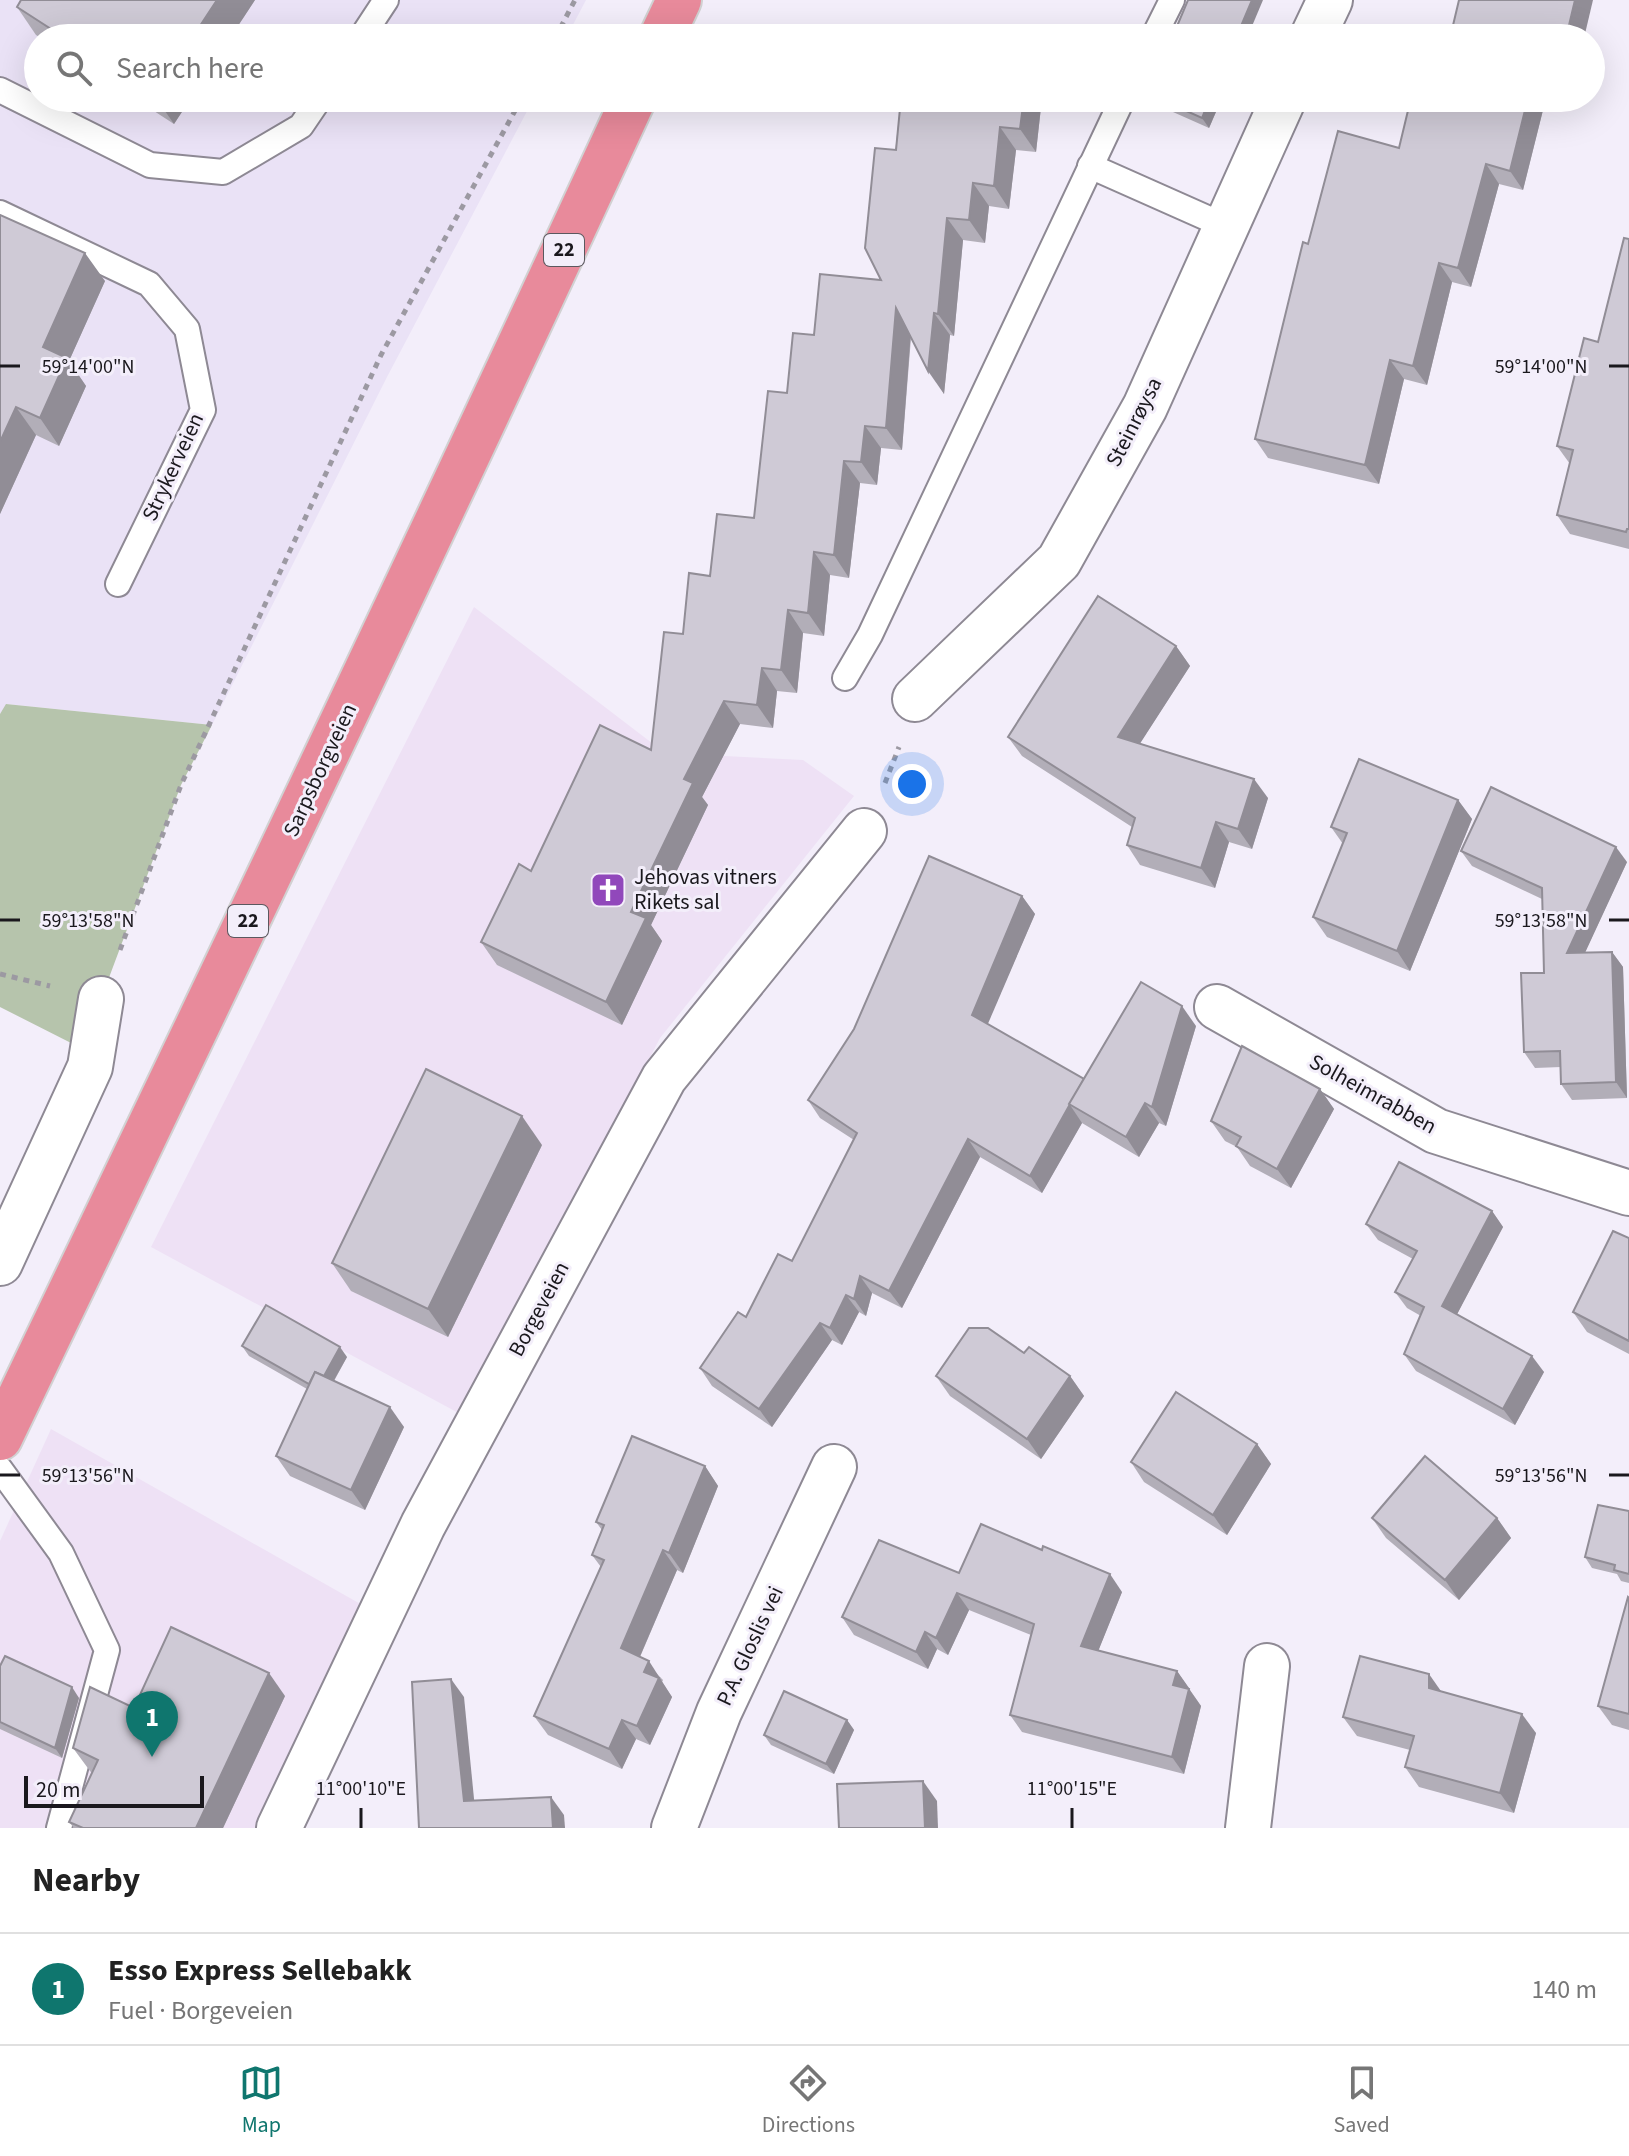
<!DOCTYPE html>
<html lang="en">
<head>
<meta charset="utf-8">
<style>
  body { margin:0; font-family:"Source Sans 3",sans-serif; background:#f2f2f2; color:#222 }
  .scale { position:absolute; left:24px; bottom:20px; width:180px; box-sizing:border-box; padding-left:8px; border:4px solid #1a181d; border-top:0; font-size:22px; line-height:28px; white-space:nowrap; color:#1a181d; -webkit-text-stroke:6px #f3eefa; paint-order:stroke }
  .you { position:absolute; left:912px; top:784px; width:28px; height:28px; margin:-20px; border:6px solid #fff; border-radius:50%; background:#1a73e8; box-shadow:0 0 0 12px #1a73e833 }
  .badge { display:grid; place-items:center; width:52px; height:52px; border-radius:50%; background:#0f766e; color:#fff; font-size:26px; font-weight:700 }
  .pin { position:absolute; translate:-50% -66px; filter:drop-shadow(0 2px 4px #0008) }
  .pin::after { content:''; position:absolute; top:42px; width:28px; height:24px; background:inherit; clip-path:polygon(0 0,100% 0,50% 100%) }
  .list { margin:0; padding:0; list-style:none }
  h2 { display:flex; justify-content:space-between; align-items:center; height:104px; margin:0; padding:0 32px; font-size:34px }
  h2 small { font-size:26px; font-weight:400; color:#767676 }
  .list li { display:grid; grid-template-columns:52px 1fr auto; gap:24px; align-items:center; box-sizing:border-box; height:112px; padding:0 32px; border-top:2px solid #e0e0e0 }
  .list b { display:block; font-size:30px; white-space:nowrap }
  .list p { margin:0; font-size:26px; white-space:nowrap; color:#767676 }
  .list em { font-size:26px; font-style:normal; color:#767676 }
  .icon { flex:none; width:44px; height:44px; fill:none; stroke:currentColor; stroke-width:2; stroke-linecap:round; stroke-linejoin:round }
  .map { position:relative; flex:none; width:1629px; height:1828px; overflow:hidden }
  .search { position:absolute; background:#fff; box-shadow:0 8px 32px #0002; left:24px; right:24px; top:24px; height:88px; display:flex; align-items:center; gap:20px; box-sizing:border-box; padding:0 28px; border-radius:44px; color:#767676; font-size:30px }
  .sheet { height:216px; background:#fff }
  nav { display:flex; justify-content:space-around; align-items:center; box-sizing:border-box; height:112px; border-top:2px solid #e0e0e0; background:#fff; font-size:22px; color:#767676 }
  nav a { display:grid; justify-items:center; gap:4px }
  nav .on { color:#0f766e }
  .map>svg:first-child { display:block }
  .commercial { fill:#eee1f5 }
  .built { fill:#eae2f6 }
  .green { fill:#b6c4ac }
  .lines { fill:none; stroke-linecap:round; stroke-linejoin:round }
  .service-casing { stroke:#8e8994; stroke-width:28 }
  .minor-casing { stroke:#8e8994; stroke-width:48 }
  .trunk-casing { stroke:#d1d1d2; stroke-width:48 }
  .path { stroke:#9c99a2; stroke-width:5; stroke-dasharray:6 6; stroke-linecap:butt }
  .service { stroke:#fff; stroke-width:24 }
  .minor { stroke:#fff; stroke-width:44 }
  .trunk { stroke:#e88a9b; stroke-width:44 }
  .wall { fill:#b2aeb8 }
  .shaded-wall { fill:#918d96 }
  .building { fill:#cfcad6; stroke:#918d96; stroke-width:2 }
  .ticks { fill:none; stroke:#1a181d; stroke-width:3 }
  .labels { text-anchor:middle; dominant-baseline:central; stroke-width:6; stroke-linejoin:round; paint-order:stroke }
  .shield { fill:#f3eefa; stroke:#5b585f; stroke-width:2 }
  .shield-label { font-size:20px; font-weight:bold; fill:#1a181d }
  .street-label { font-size:22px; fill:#1a181d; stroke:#f3eefa }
  .poi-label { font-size:22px; fill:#1a181d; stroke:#f3eefa; text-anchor:start }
  .ticks-label { font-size:20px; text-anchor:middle; fill:#1a181d; stroke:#f3eefa; stroke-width:6; stroke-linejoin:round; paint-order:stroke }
</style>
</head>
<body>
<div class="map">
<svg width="1629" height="1828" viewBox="0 0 1629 1828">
  <rect width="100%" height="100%" fill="#f3eefa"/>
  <g class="commercial">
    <polygon points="474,607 665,753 803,760 854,796 660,1038 464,1416 151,1247"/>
    <polygon points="51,1429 364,1606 257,1828 0,1828 0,1541"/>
  </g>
  <polygon class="built" points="0,0 586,0 566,38 38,38 38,98 534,98 387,377 212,725 7,704 0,714"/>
  <polygon class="green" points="6,704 212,725 181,785 101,999 75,1045 0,1007 0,714"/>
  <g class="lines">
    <defs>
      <g id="service">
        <polyline points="361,38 386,0"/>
        <polyline points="1153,38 1172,0"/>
        <polyline points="0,90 150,165 223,172 301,126 320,98"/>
        <polyline points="1090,166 1225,226"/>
        <polyline points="0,213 149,284 187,329 203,410 118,584"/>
        <polyline points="845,678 870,635 1123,98"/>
        <polyline points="0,1469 61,1553 107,1650 59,1828"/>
      </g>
      <g id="minor">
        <polyline points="1312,38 1330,0"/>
        <polyline points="915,699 1059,561 1145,407 1284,98"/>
        <polyline points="1217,1007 1436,1131 1629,1193"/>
        <polyline points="0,1263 90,1067 101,999"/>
        <polyline points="279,1828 423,1525 664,1078 864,831"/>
        <polyline points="674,1828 719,1712 834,1467"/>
        <polyline points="1248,1828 1267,1666"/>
      </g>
      <g id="trunk">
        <polyline points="661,38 679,0"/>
        <path d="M0,1438C214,992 427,547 634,98"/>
      </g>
    </defs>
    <use href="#service" class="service-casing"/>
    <use href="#minor" class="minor-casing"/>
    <use href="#trunk" class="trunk-casing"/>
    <g class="path">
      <polyline points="555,38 575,0"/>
      <polyline points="885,783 899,747"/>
      <polyline points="120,950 181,785 381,355 522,98"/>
      <polyline points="0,974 50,986"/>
    </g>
    <use href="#service" class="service"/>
    <use href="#minor" class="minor"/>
    <use href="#trunk" class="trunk"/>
  </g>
  <g class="wall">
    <polygon points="255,0 230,38 41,38 36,35 17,7"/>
    <polygon points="134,98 191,98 174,124"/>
    <polygon points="901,98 1042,98 1036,152 1016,150 1009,209 989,206 985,243 963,240 954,336 950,335 944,394 911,338 902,450 881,448 877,485 860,483 849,578 830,575 824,636 803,633 797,693 777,691 773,728 740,724 702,797 708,805 651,925 662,941 622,1025 497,965 481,942 531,871 651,750 683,634 710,576 754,518 787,393 814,335 881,280"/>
    <polygon points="1151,98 1222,98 1209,128 1155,104"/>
    <polygon points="1546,98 1523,190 1499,184 1471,287 1452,282 1427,385 1404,379 1379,484 1268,458 1255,439 1308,244 1399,148"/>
    <polygon points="0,215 105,281 69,361 86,386 59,446 36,435 0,514"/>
    <polygon points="1629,239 1629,549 1570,534 1557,515 1570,464 1557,446 1598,342"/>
    <polygon points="1176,646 1190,666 1140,743 1268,798 1252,849 1229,842 1215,888 1140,865 1127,845 1132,827 1022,756 1008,737"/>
    <polygon points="1458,800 1472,819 1410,971 1327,937 1313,917 1343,844 1331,827"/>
    <polygon points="1461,851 1627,862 1585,952 1612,952 1623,967 1627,1098 1572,1100 1561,1084 1561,1067 1535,1068 1524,1052 1544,973 1542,899 1472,866"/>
    <polygon points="1022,896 1035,914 987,1024 1084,1079 1196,1026 1166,1126 1159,1123 1139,1157 1082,1123 1042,1193 980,1157 902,1308 872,1293 866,1316 859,1312 842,1345 832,1340 772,1427 712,1386 700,1368 746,1317 792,1261 854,1140 820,1118 808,1100"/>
    <polygon points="1320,1089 1334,1109 1291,1188 1250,1166 1237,1147 1225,1141 1211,1121"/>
    <polygon points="542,1145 448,1337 351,1291 332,1263"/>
    <polygon points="1492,1211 1503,1227 1457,1314 1544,1372 1515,1425 1416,1371 1404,1354 1421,1316 1407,1308 1395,1292 1413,1259 1378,1240 1366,1224"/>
    <polygon points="1629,1238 1629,1354 1587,1332 1573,1312"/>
    <polygon points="242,1346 347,1357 334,1381 404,1427 365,1510 290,1476 276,1456 307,1389 249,1356"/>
    <polygon points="1024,1353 1070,1376 1084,1396 1041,1459 950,1396 936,1376"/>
    <polygon points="1257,1444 1271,1464 1227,1535 1144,1482 1131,1462"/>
    <polygon points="705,1466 718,1486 683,1573 677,1570 640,1657 663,1680 662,1682 672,1697 650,1745 636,1739 622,1769 548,1735 534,1716 601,1567 592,1555 602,1530 596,1522"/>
    <polygon points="1629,1511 1629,1583 1621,1581 1617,1574 1592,1568 1585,1557"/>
    <polygon points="1372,1518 1497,1518 1511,1538 1459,1600 1386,1538"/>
    <polygon points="959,1573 1122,1592 1098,1651 1177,1671 1201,1706 1184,1774 1022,1732 1010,1715 1031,1635 969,1610 948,1655 937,1649 928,1669 854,1635 842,1617"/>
    <polygon points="1629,1598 1629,1730 1612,1725 1598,1706"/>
    <polygon points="0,1666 79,1698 62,1758 0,1729"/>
    <polygon points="1441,1691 1536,1733 1514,1813 1419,1787 1405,1767 1410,1750 1357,1736 1343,1717"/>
    <polygon points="285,1696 223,1828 74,1828 69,1822 92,1773 90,1771 73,1748 134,1708"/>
    <polygon points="847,1720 854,1730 834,1774 771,1745 764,1735"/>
  </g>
  <g class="shaded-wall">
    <polygon points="217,0 255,0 230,38 192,38"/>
    <polygon points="1252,0 1263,0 1247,38 1236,38"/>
    <polygon points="1575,0 1593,0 1584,38 1566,38"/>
    <polygon points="156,98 191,98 174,124"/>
    <polygon points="1024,98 1042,98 1036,152 1020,129"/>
    <polygon points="1210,98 1222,98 1209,128 1202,118"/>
    <polygon points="1528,98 1546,98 1523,190 1510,171"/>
    <polygon points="1000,127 1016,150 1009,209 994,186"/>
    <polygon points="1486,164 1499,184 1471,287 1458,268"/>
    <polygon points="973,183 989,206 985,243 969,220"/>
    <polygon points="947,218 963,240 954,336 938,314"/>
    <polygon points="85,253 105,281 69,361 86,386 59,446 40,418 43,347"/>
    <polygon points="1439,263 1452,282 1427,385 1413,366"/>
    <polygon points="896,308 911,331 902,450 886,428"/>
    <polygon points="934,313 950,335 944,394 928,371"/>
    <polygon points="1390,360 1404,379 1379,484 1365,465"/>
    <polygon points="16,407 36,435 0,514 0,442"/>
    <polygon points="865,426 881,448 877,485 861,462"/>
    <polygon points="844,461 860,483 849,578 834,555"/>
    <polygon points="814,552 830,575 824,636 808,613"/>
    <polygon points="788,610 803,633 797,693 781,670"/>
    <polygon points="1176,646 1190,666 1132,756 1118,737"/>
    <polygon points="762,668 777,691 773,728 757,705"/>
    <polygon points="724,701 740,724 702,797 708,805 651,925 662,941 622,1025 606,1002 631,912 684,779"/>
    <polygon points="1254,779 1268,798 1252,849 1238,829"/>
    <polygon points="1458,800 1472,819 1410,971 1397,951"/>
    <polygon points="1216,822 1229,842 1215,888 1201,868"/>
    <polygon points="1616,847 1627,862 1578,968 1567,953"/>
    <polygon points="1022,896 1035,914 984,1033 972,1015"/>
    <polygon points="1612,952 1623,967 1627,1098 1616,1082"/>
    <polygon points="1182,1006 1196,1026 1166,1126 1152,1107"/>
    <polygon points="1320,1089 1334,1109 1291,1188 1277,1169"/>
    <polygon points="1145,1103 1159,1123 1139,1157 1126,1137"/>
    <polygon points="1070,1105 1082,1123 1042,1193 1030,1176"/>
    <polygon points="522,1116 542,1145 448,1337 428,1309"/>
    <polygon points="968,1139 980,1157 902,1308 889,1291"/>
    <polygon points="1492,1211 1503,1227 1453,1322 1442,1306"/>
    <polygon points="860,1276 872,1293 866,1316 854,1299"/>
    <polygon points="846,1295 859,1312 842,1345 830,1328"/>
    <polygon points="820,1323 832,1340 772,1427 759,1409"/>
    <polygon points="340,1347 347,1357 324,1398 317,1388"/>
    <polygon points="1532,1356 1544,1372 1515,1425 1503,1409"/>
    <polygon points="1070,1376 1084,1396 1041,1459 1027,1439"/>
    <polygon points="390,1407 404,1427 365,1510 351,1490"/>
    <polygon points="1257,1444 1271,1464 1227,1535 1213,1515"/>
    <polygon points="705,1466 718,1486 683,1573 669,1553"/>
    <polygon points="1497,1518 1511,1538 1459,1600 1445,1580"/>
    <polygon points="663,1550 677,1570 635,1668 621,1648"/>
    <polygon points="1110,1574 1122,1592 1093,1664 1081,1646"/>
    <polygon points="957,1593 969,1610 948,1655 936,1638"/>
    <polygon points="925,1632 937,1649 928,1669 916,1652"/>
    <polygon points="649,1661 672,1697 650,1745 637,1726 644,1672"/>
    <polygon points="1177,1671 1189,1688 1185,1702 1173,1685"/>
    <polygon points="269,1673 285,1696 223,1828 196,1828"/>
    <polygon points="1429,1674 1443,1694 1429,1688"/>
    <polygon points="451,1679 464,1697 476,1819 464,1801"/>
    <polygon points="72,1687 79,1698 62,1758 55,1748"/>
    <polygon points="1189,1689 1201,1706 1184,1774 1172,1757"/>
    <polygon points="1522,1714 1536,1733 1514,1813 1500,1793"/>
    <polygon points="622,1720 636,1739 622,1769 609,1749"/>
    <polygon points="847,1720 854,1730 834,1774 826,1764"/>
    <polygon points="923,1781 937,1801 938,1828 925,1828"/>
    <polygon points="551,1797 564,1815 565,1828 553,1828"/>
  </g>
  <g class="building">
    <polygon points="21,0 217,0 192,38 65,38 17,7"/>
    <polygon points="1188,0 1252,0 1236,38 1172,38"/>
    <polygon points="1459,0 1575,0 1566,38 1450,38"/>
    <polygon points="930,32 986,38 929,38"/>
    <polygon points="901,98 1024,98 1020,129 1000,127 994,186 973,183 969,220 947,218 938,314 934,313 928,371 896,308 886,428 865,426 861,462 844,461 834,555 814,552 808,613 788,610 781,670 762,668 757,705 724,701 684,779 693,783 631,912 646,918 606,1002 481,942 519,864 531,871 600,725 651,750 664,632 683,634 689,573 710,576 717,514 754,518 768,391 787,393 793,333 814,335 820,274 881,280 865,248 875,148 896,150"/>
    <polygon points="1157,98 1210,98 1202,118"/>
    <polygon points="1411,98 1528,98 1510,171 1486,164 1458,268 1439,263 1413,366 1390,360 1365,465 1255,439 1303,242 1308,244 1338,131 1399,148"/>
    <polygon points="0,215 85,253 43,347 67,358 40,418 16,407 0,442"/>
    <polygon points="1624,238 1629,239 1629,529 1627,529 1626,532 1557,515 1573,450 1557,446 1584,338 1598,342"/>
    <polygon points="1098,596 1176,646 1118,737 1254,779 1238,829 1216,822 1201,868 1127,845 1135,818 1008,737"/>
    <polygon points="1359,759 1458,800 1397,951 1313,917 1347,833 1331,827"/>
    <polygon points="1491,787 1616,847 1567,953 1612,952 1616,1082 1561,1084 1560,1051 1524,1052 1521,973 1544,973 1542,888 1461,851"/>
    <polygon points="929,856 1022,896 972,1015 1084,1079 1030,1176 968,1139 889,1291 860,1276 854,1299 846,1295 830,1328 820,1323 759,1409 700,1368 738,1312 746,1317 778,1254 792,1261 857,1133 808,1100 854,1029"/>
    <polygon points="1141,982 1182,1006 1152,1107 1145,1103 1126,1137 1069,1104"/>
    <polygon points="1242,1046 1320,1089 1277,1169 1236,1146 1241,1137 1211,1121"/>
    <polygon points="426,1069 522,1116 428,1309 332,1263"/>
    <polygon points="1399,1162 1492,1211 1442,1306 1532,1356 1503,1409 1404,1354 1424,1307 1395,1292 1417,1251 1366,1224"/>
    <polygon points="1613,1231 1629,1238 1629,1341 1573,1312"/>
    <polygon points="266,1305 340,1347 324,1376 315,1372 309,1384 242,1346"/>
    <polygon points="969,1328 988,1328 1024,1353 1029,1347 1070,1376 1027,1439 936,1376"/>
    <polygon points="315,1372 390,1407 351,1490 276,1456"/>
    <polygon points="1176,1392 1257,1444 1213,1515 1131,1462"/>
    <polygon points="632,1436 705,1466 669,1553 663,1550 621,1648 649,1661 644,1672 659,1678 637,1726 622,1720 609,1749 534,1716 604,1560 592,1555 604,1525 596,1522"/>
    <polygon points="1425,1456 1497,1518 1445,1580 1372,1518"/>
    <polygon points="1598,1505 1629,1511 1629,1574 1614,1570 1615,1565 1585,1557"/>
    <polygon points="981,1524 1042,1550 1043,1546 1110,1574 1081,1646 1177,1671 1173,1685 1189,1689 1172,1757 1010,1715 1034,1624 957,1593 936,1638 925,1632 916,1652 842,1617 879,1540 959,1573"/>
    <polygon points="1628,1597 1629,1598 1629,1714 1598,1706"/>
    <polygon points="171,1627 269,1673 196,1828 83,1828 69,1822 98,1760 73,1748 90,1687 134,1708"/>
    <polygon points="5,1656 72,1687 55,1748 0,1722 0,1666"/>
    <polygon points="1360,1656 1429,1674 1429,1688 1522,1714 1500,1793 1405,1767 1414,1736 1343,1717"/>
    <polygon points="451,1679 464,1801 551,1797 553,1828 419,1828 412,1682"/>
    <polygon points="784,1691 847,1720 826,1764 764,1735"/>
    <polygon points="923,1781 925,1828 839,1828 837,1784"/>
  </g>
  <path class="ticks" d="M0,366H20M1609,366H1629M0,920H20M1609,920H1629M0,1475H20M1609,1475H1629M361,1808V1828M1072,1808V1828"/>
  <defs>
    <symbol id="church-square" viewBox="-11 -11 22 22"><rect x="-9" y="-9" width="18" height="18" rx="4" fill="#9148bb" stroke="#f3eefa"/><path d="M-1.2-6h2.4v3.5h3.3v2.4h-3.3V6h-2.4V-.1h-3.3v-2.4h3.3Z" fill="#fff"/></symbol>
  </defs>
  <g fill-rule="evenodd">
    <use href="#church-square" x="588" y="870" width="40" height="40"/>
  </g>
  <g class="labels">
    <g class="shield">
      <rect x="544" y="234" width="40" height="32" rx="6"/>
      <rect x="228" y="905" width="40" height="32" rx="6"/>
    </g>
    <g class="shield-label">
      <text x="564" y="250">22</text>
      <text x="248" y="921">22</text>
    </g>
    <g class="street-label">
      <text transform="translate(1134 422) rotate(-63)">Steinrøysa</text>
      <text transform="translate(173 467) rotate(-65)">Strykerveien</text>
      <text transform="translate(320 770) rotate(-65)">Sarpsborgveien</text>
      <text transform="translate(1373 1094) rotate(29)">Solheimrabben</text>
      <text transform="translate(539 1309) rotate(-62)">Borgeveien</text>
      <text transform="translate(750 1646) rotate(-65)">P.A. Gloslis vei</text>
    </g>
    <g class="poi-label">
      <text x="634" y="877">Jehovas vitners<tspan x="634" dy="25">Rikets sal</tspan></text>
    </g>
  </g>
  <g class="ticks-label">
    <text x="88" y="373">59°14'00"N</text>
    <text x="1541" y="373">59°14'00"N</text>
    <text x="88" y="927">59°13'58"N</text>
    <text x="1541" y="927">59°13'58"N</text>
    <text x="88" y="1482">59°13'56"N</text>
    <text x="1541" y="1482">59°13'56"N</text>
    <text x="361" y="1795">11°00'10"E</text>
    <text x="1072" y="1795">11°00'15"E</text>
  </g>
</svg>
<div class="scale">20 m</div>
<div class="you"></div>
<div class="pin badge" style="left:152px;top:1757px">1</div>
<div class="search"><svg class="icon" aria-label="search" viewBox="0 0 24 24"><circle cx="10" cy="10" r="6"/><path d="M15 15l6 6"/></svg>Search here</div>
</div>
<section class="sheet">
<h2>Nearby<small></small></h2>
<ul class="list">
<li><span class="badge">1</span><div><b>Esso Express Sellebakk</b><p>Fuel · Borgeveien</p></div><em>140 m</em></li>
</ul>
</section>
<nav>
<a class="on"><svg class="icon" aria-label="map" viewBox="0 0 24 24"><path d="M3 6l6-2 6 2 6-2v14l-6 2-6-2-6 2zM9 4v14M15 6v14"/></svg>Map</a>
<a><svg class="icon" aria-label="directions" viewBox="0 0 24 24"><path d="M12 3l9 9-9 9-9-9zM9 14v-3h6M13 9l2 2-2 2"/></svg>Directions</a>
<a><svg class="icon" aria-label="saved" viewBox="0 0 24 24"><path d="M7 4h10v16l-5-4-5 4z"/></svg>Saved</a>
</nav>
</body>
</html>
